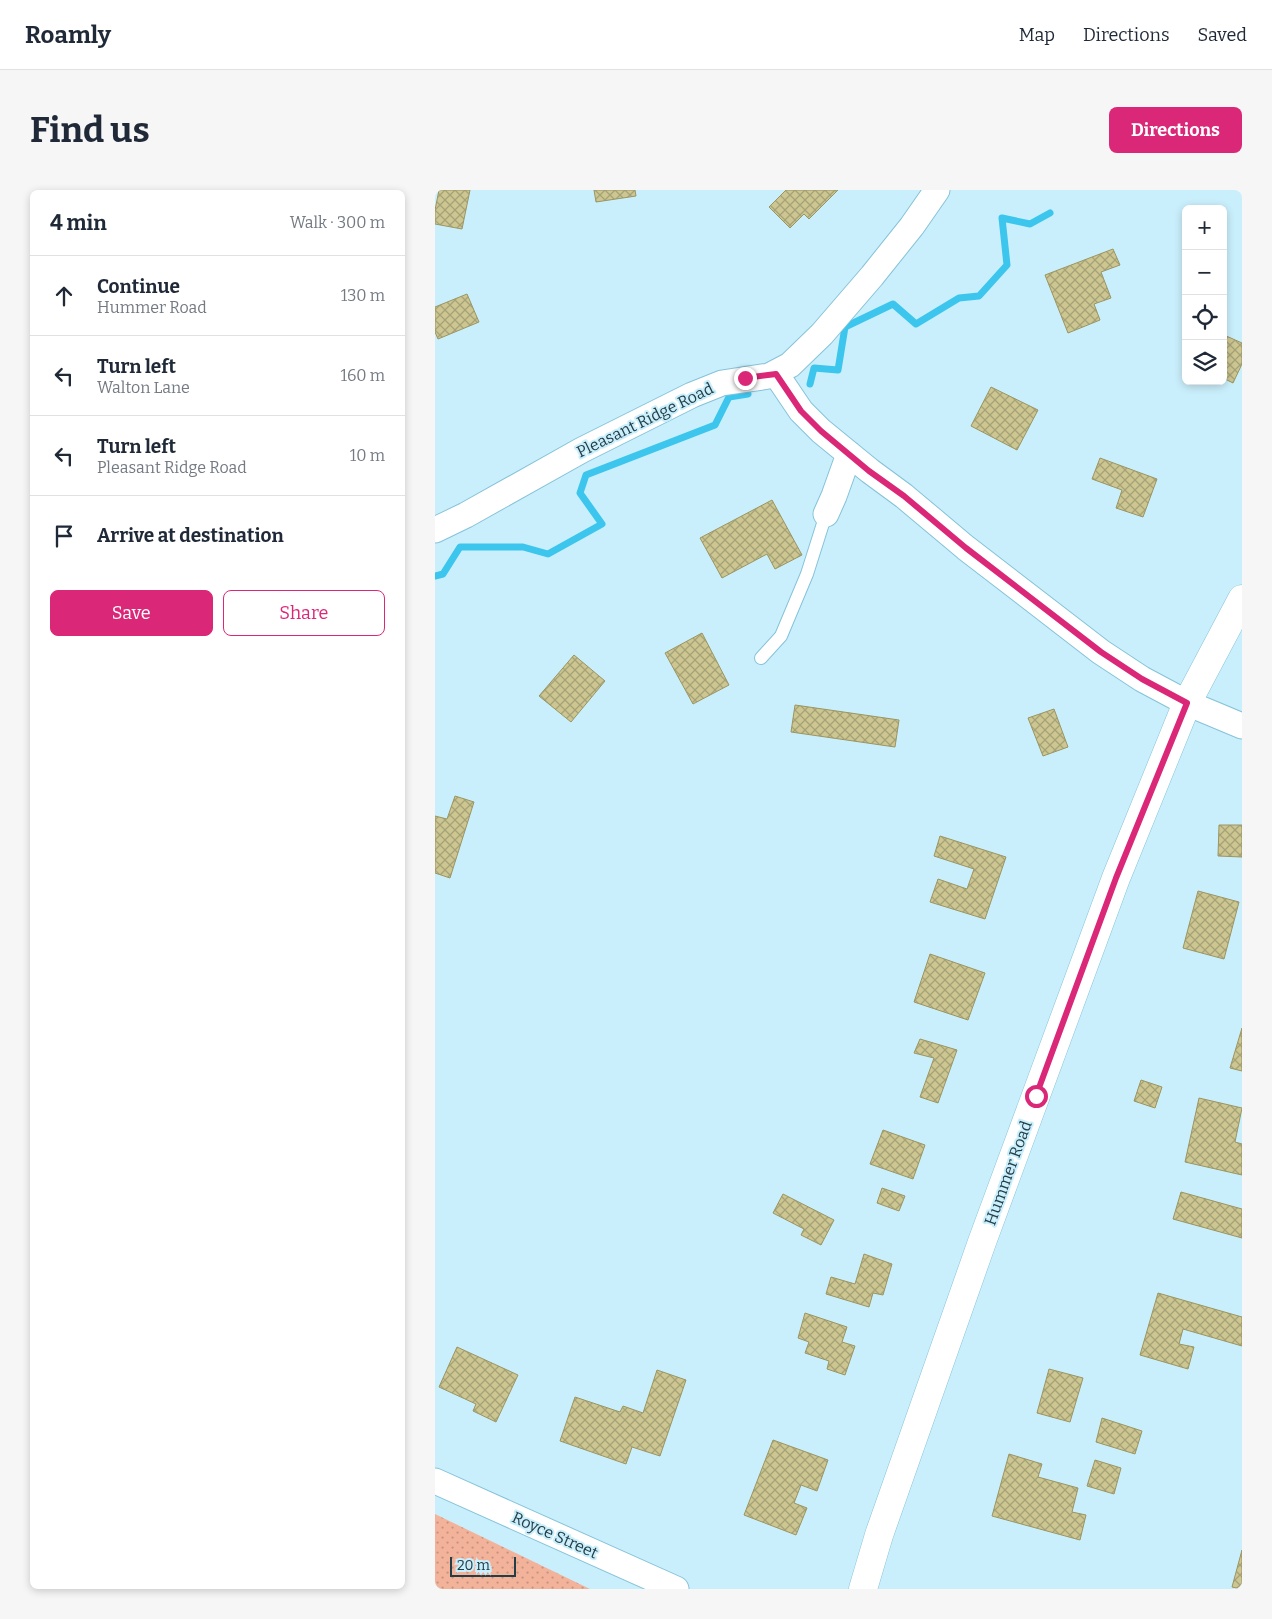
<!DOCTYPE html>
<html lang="en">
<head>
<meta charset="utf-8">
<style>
  body { margin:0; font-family:Bitter,serif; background:#f6f6f7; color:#1f2937 }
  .controls { position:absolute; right:15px; top:15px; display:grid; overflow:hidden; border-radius:8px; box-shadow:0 2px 8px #0003 }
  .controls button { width:45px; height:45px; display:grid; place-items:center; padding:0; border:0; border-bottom:1px solid #e0e1e3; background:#fff; color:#1f2937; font:25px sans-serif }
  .scale { position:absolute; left:15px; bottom:12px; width:66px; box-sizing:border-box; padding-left:5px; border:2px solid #243e47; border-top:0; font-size:14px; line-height:18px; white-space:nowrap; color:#243e47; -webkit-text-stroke:4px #caeffc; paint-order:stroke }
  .stop { position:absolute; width:15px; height:15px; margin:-11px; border:4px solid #db2777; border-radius:50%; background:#fff }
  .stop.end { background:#db2777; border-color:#fff; box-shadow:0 1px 5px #0008 }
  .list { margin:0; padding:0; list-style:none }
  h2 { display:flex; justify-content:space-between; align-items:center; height:65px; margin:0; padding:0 20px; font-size:21px }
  h2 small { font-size:16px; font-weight:400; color:#747a83 }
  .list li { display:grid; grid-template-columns:32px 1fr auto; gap:15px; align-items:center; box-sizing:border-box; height:80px; padding:0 20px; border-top:1px solid #e0e1e3 }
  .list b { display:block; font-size:19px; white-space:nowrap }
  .list p { margin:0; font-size:16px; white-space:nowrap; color:#747a83 }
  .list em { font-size:16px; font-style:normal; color:#747a83 }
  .actions { display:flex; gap:10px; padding:15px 20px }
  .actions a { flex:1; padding:11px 0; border:1px solid #db2777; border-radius:8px; text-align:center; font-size:18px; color:#db2777 }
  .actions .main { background:#db2777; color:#fff }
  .icon { flex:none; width:28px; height:28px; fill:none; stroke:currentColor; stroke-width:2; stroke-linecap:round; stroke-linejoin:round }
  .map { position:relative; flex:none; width:807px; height:1399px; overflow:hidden; border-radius:8px }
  header { display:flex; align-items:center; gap:30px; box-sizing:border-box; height:70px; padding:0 25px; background:#fff; border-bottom:1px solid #e0e1e3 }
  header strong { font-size:24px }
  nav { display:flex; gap:28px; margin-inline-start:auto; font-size:18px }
  .intro { display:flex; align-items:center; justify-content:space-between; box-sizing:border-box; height:120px; padding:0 30px }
  h1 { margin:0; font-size:35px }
  .button { padding:12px 22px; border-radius:8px; background:#db2777; color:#fff; font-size:18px; font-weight:700 }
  main { display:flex; gap:30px; padding:0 30px }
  aside { flex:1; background:#fff; border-radius:8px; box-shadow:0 2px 8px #0003 }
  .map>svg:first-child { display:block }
  .green { fill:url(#green-dots) }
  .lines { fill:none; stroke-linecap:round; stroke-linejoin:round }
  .stream { stroke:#3cc5ed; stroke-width:7 }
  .building { fill:url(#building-cross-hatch); stroke:#9b9561 }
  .service-casing { stroke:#85c3d9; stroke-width:14 }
  .minor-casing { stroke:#85c3d9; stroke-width:27 }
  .secondary-casing { stroke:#85c3d9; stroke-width:29 }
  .service { stroke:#fff; stroke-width:12 }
  .minor { stroke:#fff; stroke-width:25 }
  .secondary { stroke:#fff; stroke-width:28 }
  .route { stroke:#db2777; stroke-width:6 }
  .labels { text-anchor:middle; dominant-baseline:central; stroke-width:4; stroke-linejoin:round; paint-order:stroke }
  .street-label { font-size:16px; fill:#243e47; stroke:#caeffc }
</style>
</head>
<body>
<header>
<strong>Roamly</strong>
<nav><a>Map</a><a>Directions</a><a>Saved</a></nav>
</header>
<div class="intro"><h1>Find us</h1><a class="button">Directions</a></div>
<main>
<aside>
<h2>4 min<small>Walk · 300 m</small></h2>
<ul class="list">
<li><svg class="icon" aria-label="ahead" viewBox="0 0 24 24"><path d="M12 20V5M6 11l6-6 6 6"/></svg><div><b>Continue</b><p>Hummer Road</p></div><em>130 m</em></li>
<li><svg class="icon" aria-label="left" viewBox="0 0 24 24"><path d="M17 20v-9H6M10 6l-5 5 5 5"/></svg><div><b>Turn left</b><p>Walton Lane</p></div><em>160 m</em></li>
<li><svg class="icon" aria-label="left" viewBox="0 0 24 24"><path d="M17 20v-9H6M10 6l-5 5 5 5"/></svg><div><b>Turn left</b><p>Pleasant Ridge Road</p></div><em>10 m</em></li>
<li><svg class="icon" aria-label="arrive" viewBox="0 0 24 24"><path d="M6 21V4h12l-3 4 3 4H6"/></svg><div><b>Arrive at destination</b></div></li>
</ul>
<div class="actions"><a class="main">Save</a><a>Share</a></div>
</aside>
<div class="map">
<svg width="807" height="1399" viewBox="0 0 807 1399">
  <defs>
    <pattern id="green-dots" width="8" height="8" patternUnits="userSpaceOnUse" patternTransform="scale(1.25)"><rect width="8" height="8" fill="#f3b39b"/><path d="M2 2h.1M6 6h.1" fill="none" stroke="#c59380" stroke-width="1.8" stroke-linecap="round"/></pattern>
    <pattern id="building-cross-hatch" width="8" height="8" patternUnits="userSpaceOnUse" patternTransform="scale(1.25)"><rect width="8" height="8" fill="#cdc691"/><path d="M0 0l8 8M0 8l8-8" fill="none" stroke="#a6a278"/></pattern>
  </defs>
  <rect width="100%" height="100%" fill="#caeffc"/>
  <polygon class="green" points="0,1324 155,1399 0,1399"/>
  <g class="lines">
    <g class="stream">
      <polyline points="375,194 379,178 403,180 410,137 458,114 481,134 524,108 544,106 572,75 567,28 595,34 615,23"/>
      <polyline points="0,386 8,384 25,357 88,357 113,364 167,334 145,303 151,285 280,235 294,207 313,204"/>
    </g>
  </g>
  <g class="building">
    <polygon points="4,0 35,0 27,39 0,34 0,20"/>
    <polygon points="159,0 200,0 201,6 161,12"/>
    <polygon points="351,0 403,0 374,29 369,24 355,38 334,17"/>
    <polygon points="678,59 685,75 666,82 676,108 659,114 665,130 633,143 610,85"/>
    <polygon points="32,104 44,132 3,149 0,142 0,117"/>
    <polygon points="789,145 807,153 807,174 798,193 788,188"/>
    <polygon points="556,197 603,220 582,260 536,236"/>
    <polygon points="665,268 722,289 708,327 681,318 687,300 657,289"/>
    <polygon points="337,310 367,365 340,379 332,364 287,388 265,348"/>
    <polygon points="267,443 294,495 258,514 230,463"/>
    <polygon points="139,465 170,491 136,532 104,506"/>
    <polygon points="360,515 464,530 460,557 356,542"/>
    <polygon points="619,519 633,557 608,566 593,528"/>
    <polygon points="20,606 39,612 15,688 0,683 0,626 12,629"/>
    <polygon points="784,635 807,635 807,667 783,666"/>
    <polygon points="505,646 571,667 550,729 495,712 503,689 532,699 539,679 499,666"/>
    <polygon points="763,701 804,712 789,769 748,758"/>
    <polygon points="495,764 550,783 533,830 479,812"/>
    <polygon points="807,838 807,881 795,878"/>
    <polygon points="485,849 522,860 503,913 485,907 499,868 479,863"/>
    <polygon points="706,890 727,897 720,918 699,911"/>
    <polygon points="764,908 807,918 800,952 807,954 807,985 750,972"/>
    <polygon points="448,940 490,955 478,989 435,974"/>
    <polygon points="447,998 470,1006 464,1021 442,1013"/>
    <polygon points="746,1002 807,1019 807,1048 738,1029"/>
    <polygon points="348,1004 399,1030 386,1055 366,1045 369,1039 338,1023"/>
    <polygon points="429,1064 457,1074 448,1105 438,1103 434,1117 391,1104 396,1087 420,1094"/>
    <polygon points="723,1103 807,1127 807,1156 748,1139 744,1154 759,1157 753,1179 705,1165"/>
    <polygon points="370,1123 412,1137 407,1152 420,1156 410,1185 392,1179 394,1171 370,1163 374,1152 363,1148"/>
    <polygon points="22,1157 83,1185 61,1232 38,1221 41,1214 4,1197"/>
    <polygon points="614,1179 648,1188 635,1232 602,1223"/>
    <polygon points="222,1180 251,1190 225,1266 197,1257 191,1274 125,1251 140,1207 185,1222 188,1216 208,1223"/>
    <polygon points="667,1228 707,1241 700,1264 661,1252"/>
    <polygon points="338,1250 393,1270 382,1301 366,1295 359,1313 372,1318 361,1345 309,1325"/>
    <polygon points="574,1264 607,1274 603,1287 643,1298 637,1322 651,1325 645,1350 557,1326"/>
    <polygon points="660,1270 686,1278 679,1304 652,1296"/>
    <polygon points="807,1360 807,1399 806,1399 797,1397"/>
  </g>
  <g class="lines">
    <defs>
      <polyline id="service" points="326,468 346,446 372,384 391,324"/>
      <g id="minor">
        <polyline points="341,184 366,221 386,241 435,281 469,306 531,358 666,462 707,489 752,513 807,536"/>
        <polyline points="391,324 399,306 414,264"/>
        <polyline points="0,340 31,325 147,260 257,205 287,193 334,186 355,175 387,144 437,86 477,36 502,0"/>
        <polyline points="0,1291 241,1399"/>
      </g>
      <polyline id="secondary" points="428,1399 444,1345 547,1052 681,688 752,513 807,409"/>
    </defs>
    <use href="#service" class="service-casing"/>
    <use href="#minor" class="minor-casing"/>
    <use href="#secondary" class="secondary-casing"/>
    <use href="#service" class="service"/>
    <use href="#minor" class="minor"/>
    <use href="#secondary" class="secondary"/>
  </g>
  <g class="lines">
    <polyline class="route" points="310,188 341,184 366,221 386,241 434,281 469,306 531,358 666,462 707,489 752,513 681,688 601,906"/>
  </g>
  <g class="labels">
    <g class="street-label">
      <text transform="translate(210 230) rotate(-26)">Pleasant Ridge Road</text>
      <text transform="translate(573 983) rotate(-70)">Hummer Road</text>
      <text transform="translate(120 1345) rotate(24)">Royce Street</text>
    </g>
  </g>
</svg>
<div class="controls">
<button>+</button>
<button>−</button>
<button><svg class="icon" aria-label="locate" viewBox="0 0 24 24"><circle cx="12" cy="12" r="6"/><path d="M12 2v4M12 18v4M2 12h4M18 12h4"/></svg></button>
<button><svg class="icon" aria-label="layers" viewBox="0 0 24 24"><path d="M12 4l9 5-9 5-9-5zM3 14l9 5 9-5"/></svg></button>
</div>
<div class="scale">20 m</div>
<div class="stop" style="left:601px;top:906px"></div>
<div class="stop end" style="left:310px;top:188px"></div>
</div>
</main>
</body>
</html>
